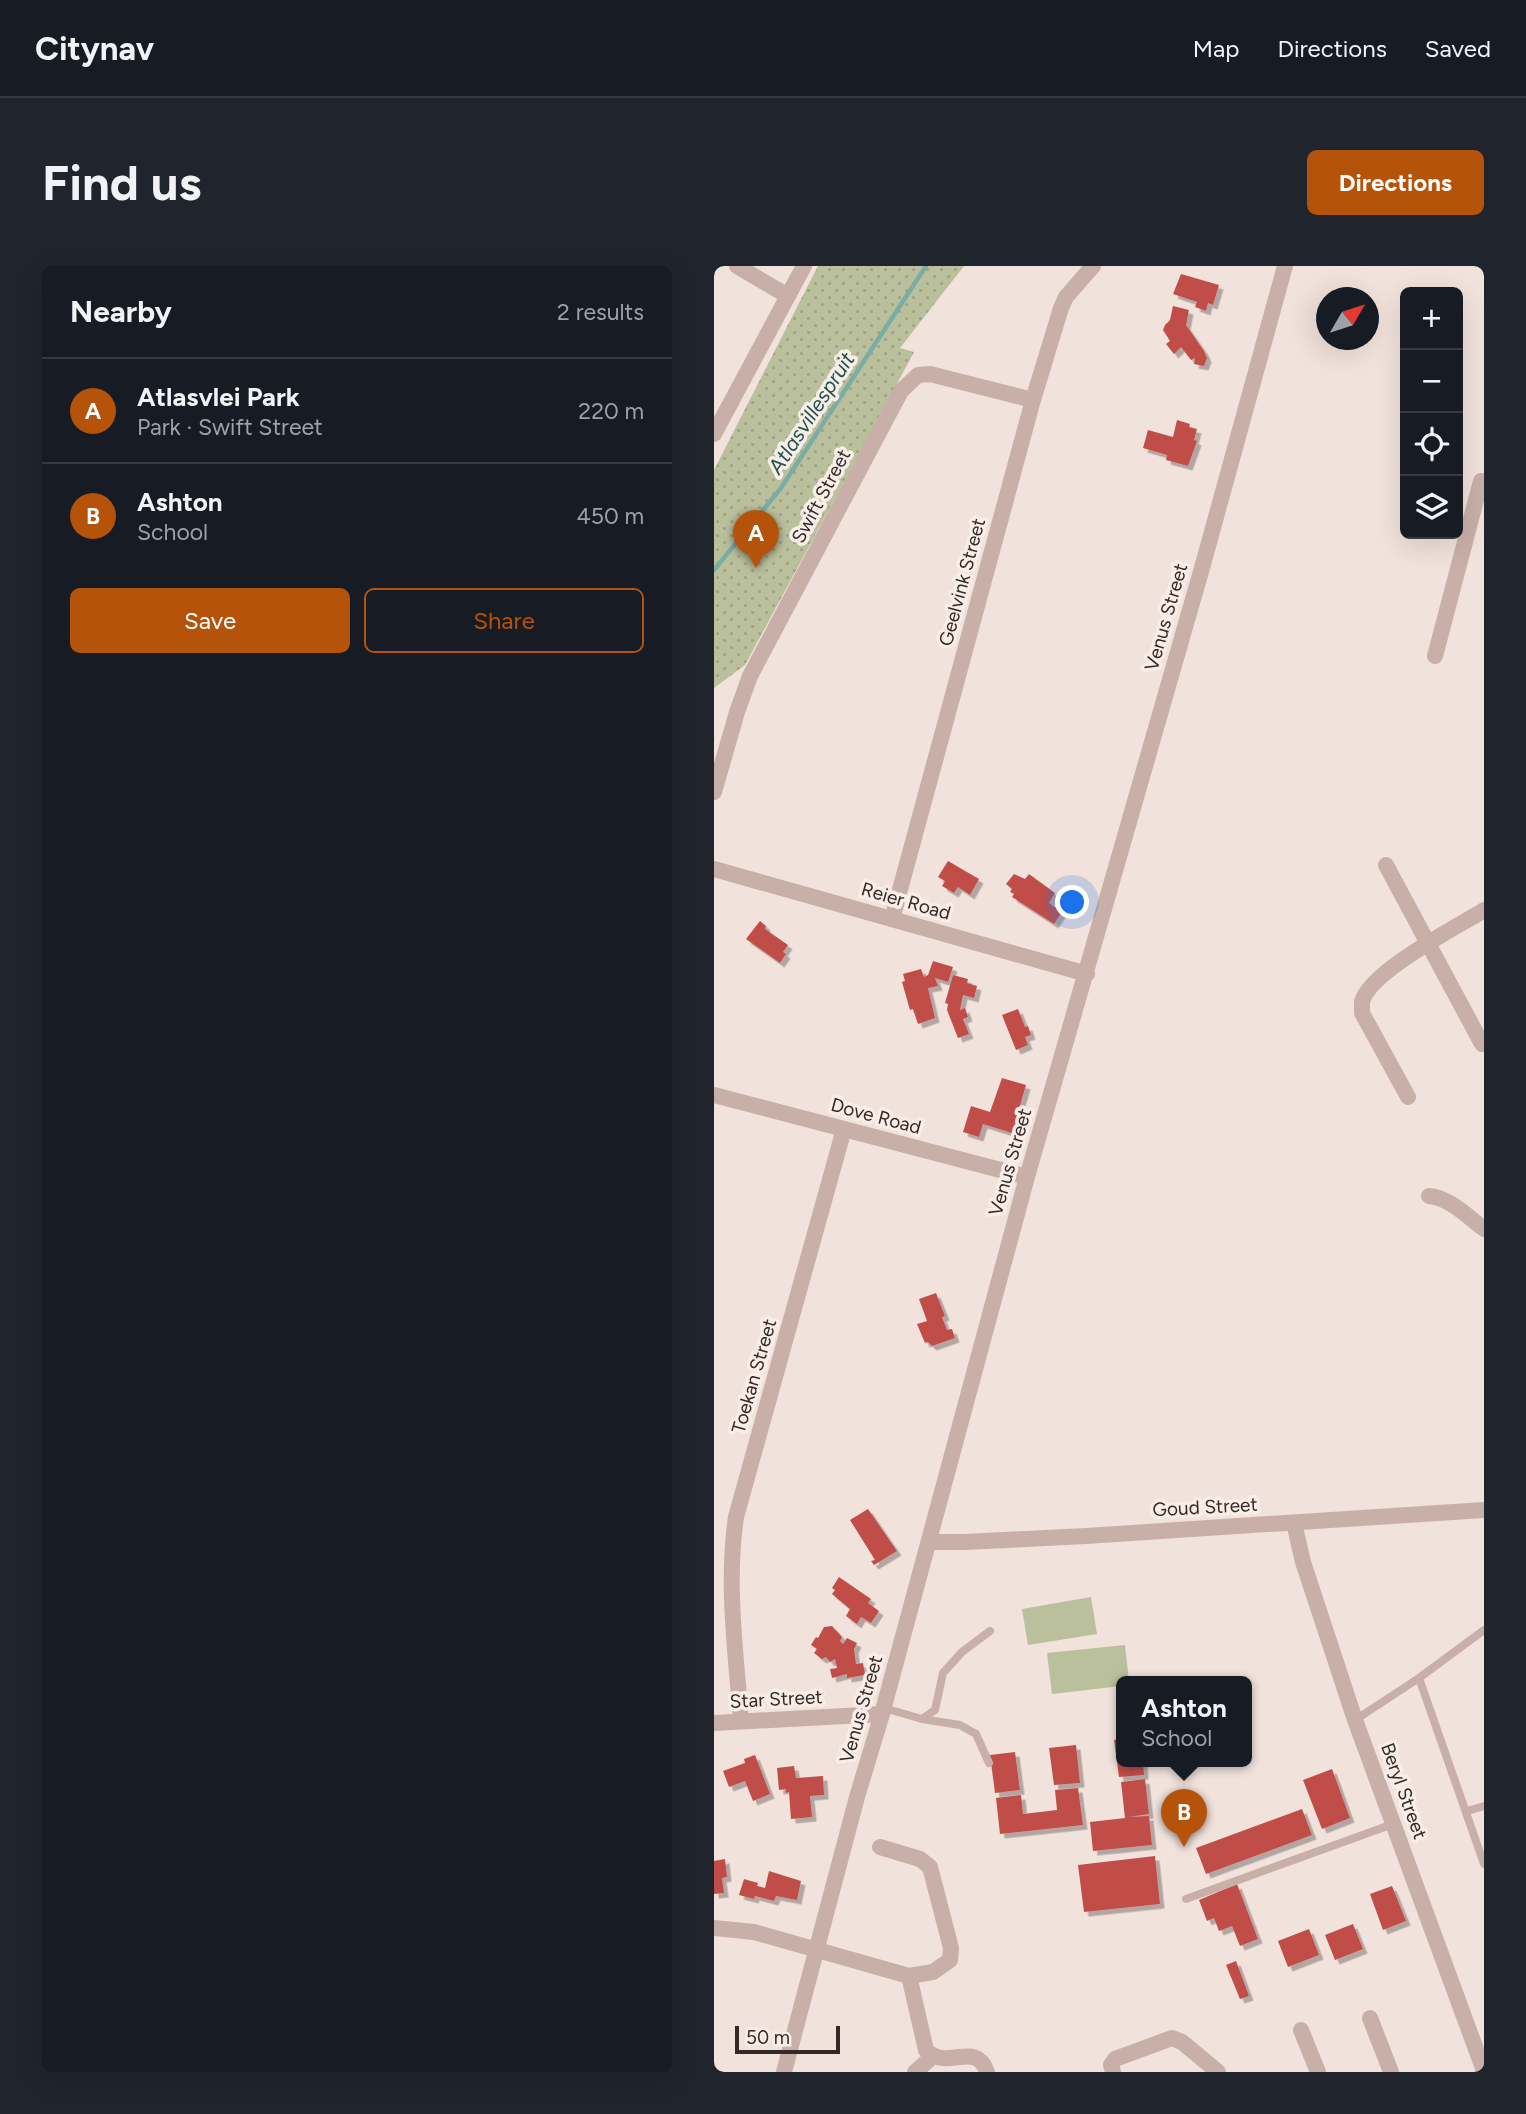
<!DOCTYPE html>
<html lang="en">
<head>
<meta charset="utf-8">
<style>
  body { margin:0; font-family:Figtree,sans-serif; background:#20242c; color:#f1f3f6 }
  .controls { position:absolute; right:21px; top:21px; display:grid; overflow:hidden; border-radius:10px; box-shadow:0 7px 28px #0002 }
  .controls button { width:63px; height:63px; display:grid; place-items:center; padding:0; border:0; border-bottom:2px solid #363941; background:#171b24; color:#f1f3f6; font:35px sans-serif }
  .compass { position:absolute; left:602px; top:21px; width:63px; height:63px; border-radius:50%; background:#171b24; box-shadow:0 7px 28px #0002; rotate:51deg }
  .scale { position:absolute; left:21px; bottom:18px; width:105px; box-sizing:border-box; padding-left:7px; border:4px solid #352928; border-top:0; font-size:19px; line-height:24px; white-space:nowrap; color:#352928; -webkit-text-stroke:5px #f9ede7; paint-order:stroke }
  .you { position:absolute; left:359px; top:637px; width:24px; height:24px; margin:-18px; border:5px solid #fff; border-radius:50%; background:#1a73e8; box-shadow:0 0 0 10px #1a73e833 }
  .badge { display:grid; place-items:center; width:46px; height:46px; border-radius:50%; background:#b45309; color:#fff; font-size:23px; font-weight:700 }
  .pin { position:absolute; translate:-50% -58px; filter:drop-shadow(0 2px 4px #0008) }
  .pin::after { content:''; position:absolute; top:37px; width:24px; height:21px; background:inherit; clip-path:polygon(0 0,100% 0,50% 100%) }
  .popup { position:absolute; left:402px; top:1410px; width:136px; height:91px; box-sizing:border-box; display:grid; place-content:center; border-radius:10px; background:#171b24; filter:drop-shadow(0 2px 5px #0005); font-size:23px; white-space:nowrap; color:#9ea1a6 }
  .popup b { font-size:26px; color:#f1f3f6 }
  .popup::after { content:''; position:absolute; left:50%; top:100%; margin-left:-14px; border:14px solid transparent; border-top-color:#171b24 }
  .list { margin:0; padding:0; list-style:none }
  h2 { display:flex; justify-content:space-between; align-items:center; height:91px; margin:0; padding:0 28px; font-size:30px }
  h2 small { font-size:23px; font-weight:400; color:#9ea1a6 }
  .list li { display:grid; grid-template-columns:46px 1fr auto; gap:21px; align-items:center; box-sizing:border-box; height:105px; padding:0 28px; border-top:2px solid #363941 }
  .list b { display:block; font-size:26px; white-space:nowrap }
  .list p { margin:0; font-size:23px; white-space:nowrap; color:#9ea1a6 }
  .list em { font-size:23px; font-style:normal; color:#9ea1a6 }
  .actions { display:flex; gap:14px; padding:21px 28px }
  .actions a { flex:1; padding:16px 0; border:2px solid #b45309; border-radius:10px; text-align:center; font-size:24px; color:#b45309 }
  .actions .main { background:#b45309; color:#fff }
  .icon { flex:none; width:38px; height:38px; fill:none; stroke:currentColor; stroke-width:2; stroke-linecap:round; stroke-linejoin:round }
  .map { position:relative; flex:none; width:770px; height:1806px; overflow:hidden; border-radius:10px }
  header { display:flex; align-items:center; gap:42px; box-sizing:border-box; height:98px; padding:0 35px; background:#171b24; border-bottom:2px solid #363941 }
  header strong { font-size:33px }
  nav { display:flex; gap:38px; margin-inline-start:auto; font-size:24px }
  .intro { display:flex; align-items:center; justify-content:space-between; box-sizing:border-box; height:168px; padding:0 42px }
  h1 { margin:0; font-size:49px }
  .button { padding:18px 32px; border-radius:10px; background:#b45309; color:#fff; font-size:24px; font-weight:700 }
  main { display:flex; gap:42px; padding:0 42px }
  aside { flex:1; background:#171b24; border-radius:10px; box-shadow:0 7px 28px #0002 }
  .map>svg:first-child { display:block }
  .park { fill:url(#park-dots) }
  .pitch { fill:#babf9c }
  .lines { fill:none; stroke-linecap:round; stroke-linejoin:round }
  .stream { stroke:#7bada5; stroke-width:4.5 }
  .building { fill:#c14e49; filter:url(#shadow) }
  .service { stroke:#c8b0a8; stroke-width:8 }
  .minor { stroke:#c8b0a8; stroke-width:16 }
  .labels { text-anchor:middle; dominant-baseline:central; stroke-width:7; stroke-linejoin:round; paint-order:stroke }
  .street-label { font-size:19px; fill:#352928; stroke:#f9ede7 }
  .water-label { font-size:21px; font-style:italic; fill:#1f554e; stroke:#f9ede7 }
</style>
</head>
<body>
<header>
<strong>Citynav</strong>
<nav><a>Map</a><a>Directions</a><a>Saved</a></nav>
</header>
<div class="intro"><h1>Find us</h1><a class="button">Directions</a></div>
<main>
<aside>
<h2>Nearby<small>2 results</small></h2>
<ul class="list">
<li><span class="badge">A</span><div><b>Atlasvlei Park</b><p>Park · Swift Street</p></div><em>220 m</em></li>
<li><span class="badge">B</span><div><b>Ashton</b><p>School</p></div><em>450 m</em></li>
</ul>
<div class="actions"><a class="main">Save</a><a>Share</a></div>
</aside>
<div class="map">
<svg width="770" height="1806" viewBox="0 0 770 1806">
  <defs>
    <pattern id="park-dots" width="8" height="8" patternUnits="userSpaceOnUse" patternTransform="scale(1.75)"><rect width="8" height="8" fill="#babf9c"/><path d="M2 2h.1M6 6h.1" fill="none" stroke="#a0a486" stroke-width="1.8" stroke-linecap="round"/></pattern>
    <filter id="shadow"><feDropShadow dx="4.5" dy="4.5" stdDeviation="0" flood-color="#0004"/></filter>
  </defs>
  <rect width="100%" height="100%" fill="#f1e2db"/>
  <polygon class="park" points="104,0 250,0 186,82 200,86 31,399 0,422 0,204"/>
  <g class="pitch">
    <polygon points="377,1331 383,1368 314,1379 308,1343"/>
    <polygon points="411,1379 415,1415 407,1415 407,1420 338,1428 333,1387"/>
  </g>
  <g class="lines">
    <polyline class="stream" points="0,304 67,222 212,0"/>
  </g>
  <g class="building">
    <polygon points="467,8 505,19 499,39 494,37 492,45 481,41 483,36 459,28"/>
    <polygon points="459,40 475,44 472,59 490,85 493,92 490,100 480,98 481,92 477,94 467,81 460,88 452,78 456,75 449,64 451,59 456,54"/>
    <polygon points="463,154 476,158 475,161 483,163 480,174 483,175 474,200 452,194 453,189 429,182 434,164 459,171"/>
    <polygon points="234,595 265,613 256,629 244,621 240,627 228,620 231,615 224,611"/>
    <polygon points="300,608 311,613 315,608 341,627 335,637 348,646 340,658 298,631 300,628 296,626 298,623 292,618"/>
    <polygon points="46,655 52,660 51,663 74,679 69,686 72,688 66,697 32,673"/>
    <polygon points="219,695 239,701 234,716 221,712 224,720 214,722 221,752 204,758 199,743 196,744 188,716 191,715 189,708 207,703 210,711 214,709"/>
    <polygon points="239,709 254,713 253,717 263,720 260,732 249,729 246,744 251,742 254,751 249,753 255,768 244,772 233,744 234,738 231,737"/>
    <polygon points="304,743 311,761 314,760 317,769 311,771 314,779 302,784 288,749"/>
    <polygon points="288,812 312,819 298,867 269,858 265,871 249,866 257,840 276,846"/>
    <polygon points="222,1027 231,1050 228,1051 233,1064 238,1063 241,1072 218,1080 214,1076 211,1077 203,1058 213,1055 205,1033"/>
    <polygon points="154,1243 183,1285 160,1299 157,1295 161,1294 136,1254"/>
    <polygon points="125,1311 157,1333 154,1337 165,1345 157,1357 147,1351 143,1358 132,1350 136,1343 118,1328 121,1324 118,1322"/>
    <polygon points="118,1360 128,1371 126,1375 129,1378 133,1372 143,1377 140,1383 142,1398 149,1397 151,1409 133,1412 133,1408 118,1412 116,1403 123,1402 121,1393 116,1396 112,1391 108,1393 100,1387 103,1383 97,1379 102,1371 104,1372 110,1361"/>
    <polygon points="407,1473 407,1495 429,1495 430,1509 405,1511 400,1474"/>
    <polygon points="362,1479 366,1517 340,1519 335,1482"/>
    <polygon points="301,1486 306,1524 281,1527 276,1489"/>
    <polygon points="41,1489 56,1528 39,1535 31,1515 15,1521 9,1505 31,1497 30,1493"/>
    <polygon points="80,1500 82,1512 109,1510 110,1529 96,1530 98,1551 77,1553 75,1526 72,1527 72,1523 65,1524 63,1502"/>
    <polygon points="618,1503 636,1552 608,1563 589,1514"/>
    <polygon points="431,1513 435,1548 415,1551 435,1550 438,1579 379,1585 376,1556 411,1552 407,1516"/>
    <polygon points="364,1522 369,1559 286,1568 282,1532 307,1529 309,1548 343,1544 341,1524"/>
    <polygon points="588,1543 598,1569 492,1608 482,1582"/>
    <polygon points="441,1590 446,1638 370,1646 364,1599"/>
    <polygon points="11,1593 13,1611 8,1612 10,1627 0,1628 0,1595"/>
    <polygon points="55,1605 87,1615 83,1634 62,1630 60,1635 41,1630 40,1633 25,1629 30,1613 44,1617 43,1620 51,1622"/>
    <polygon points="523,1618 544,1673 526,1680 518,1660 505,1665 500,1652 493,1655 485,1634"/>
    <polygon points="678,1620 692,1655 669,1664 656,1628"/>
    <polygon points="639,1658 649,1683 621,1694 611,1669"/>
    <polygon points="595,1663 605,1689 574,1701 564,1675"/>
    <polygon points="522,1695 535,1730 526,1733 512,1699"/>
  </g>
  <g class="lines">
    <g class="service">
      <polyline points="705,1412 770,1598"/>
      <polyline points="170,1442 208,1453 221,1444 229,1407 248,1386 276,1365"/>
      <polyline points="208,1453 246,1459 262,1468 275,1497"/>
      <polyline points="641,1454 705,1412 770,1364"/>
      <polyline points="753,1545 770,1540"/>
      <polyline points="472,1633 679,1558"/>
    </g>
    <g class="minor">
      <polyline points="23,0 74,30"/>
      <polyline points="0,168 90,0"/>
      <polyline points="721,390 767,215"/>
      <polyline points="0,526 23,446 36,410 187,125 204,109 216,108 319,134"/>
      <polyline points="672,599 768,778"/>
      <polyline points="0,603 373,708"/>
      <polyline points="178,653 319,134 347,42 352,31 379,0"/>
      <polyline points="0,829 313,911"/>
      <path d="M694,831L648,747C648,743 648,739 648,736C655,706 743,661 770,644"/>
      <path d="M715,930C736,932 753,950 770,963"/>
      <polyline points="580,1257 589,1296 641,1454 770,1805"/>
      <polyline points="215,1276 251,1276 372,1270 770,1244"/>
      <path d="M27,1455C22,1387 12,1319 22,1251L130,863"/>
      <polyline points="0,1457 168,1448"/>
      <polyline points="0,1662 40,1666 195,1710 219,1706 236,1694 237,1682 216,1601 206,1593 166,1581"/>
      <path d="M195,1710L212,1784C232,1806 262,1773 273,1806"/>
      <polyline points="656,1752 677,1806"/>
      <polyline points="587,1764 604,1806"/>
      <polyline points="70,1806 143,1531 168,1448 313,911 488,302 571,0"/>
      <polyline points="201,1806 217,1792"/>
      <polyline points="399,1806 397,1799 401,1793 458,1772 468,1776 504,1806"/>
    </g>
  </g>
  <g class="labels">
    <g class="street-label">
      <text transform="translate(107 230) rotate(-62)">Swift Street</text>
      <text transform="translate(248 316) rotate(-75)">Geelvink Street</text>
      <text transform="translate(452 351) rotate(-74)">Venus Street</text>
      <text transform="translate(192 635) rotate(16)">Reier Road</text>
      <text transform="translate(162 850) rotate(15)">Dove Road</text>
      <text transform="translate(296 896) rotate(-74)">Venus Street</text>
      <text transform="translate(40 1110) rotate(-74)">Toekan Street</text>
      <text transform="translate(491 1241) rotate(-3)">Goud Street</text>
      <text transform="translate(62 1433) rotate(-3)">Star Street</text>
      <text transform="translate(147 1443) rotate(-74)">Venus Street</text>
      <text transform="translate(690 1525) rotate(70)">Beryl Street</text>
    </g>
    <g class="water-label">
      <text transform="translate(97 147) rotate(-57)">Atlasvillespruit</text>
    </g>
  </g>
</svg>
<div class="controls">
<button>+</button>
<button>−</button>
<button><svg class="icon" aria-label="locate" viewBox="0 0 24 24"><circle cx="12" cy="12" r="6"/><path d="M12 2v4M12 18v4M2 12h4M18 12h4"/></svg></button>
<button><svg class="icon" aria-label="layers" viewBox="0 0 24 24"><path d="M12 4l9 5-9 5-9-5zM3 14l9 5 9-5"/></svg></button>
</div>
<svg class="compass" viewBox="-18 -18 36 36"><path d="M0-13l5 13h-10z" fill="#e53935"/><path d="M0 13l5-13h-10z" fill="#9ea1a6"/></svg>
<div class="scale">50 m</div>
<div class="you"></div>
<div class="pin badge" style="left:42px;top:302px">A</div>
<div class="pin badge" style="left:470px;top:1581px">B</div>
<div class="popup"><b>Ashton</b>School</div>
</div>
</main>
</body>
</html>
